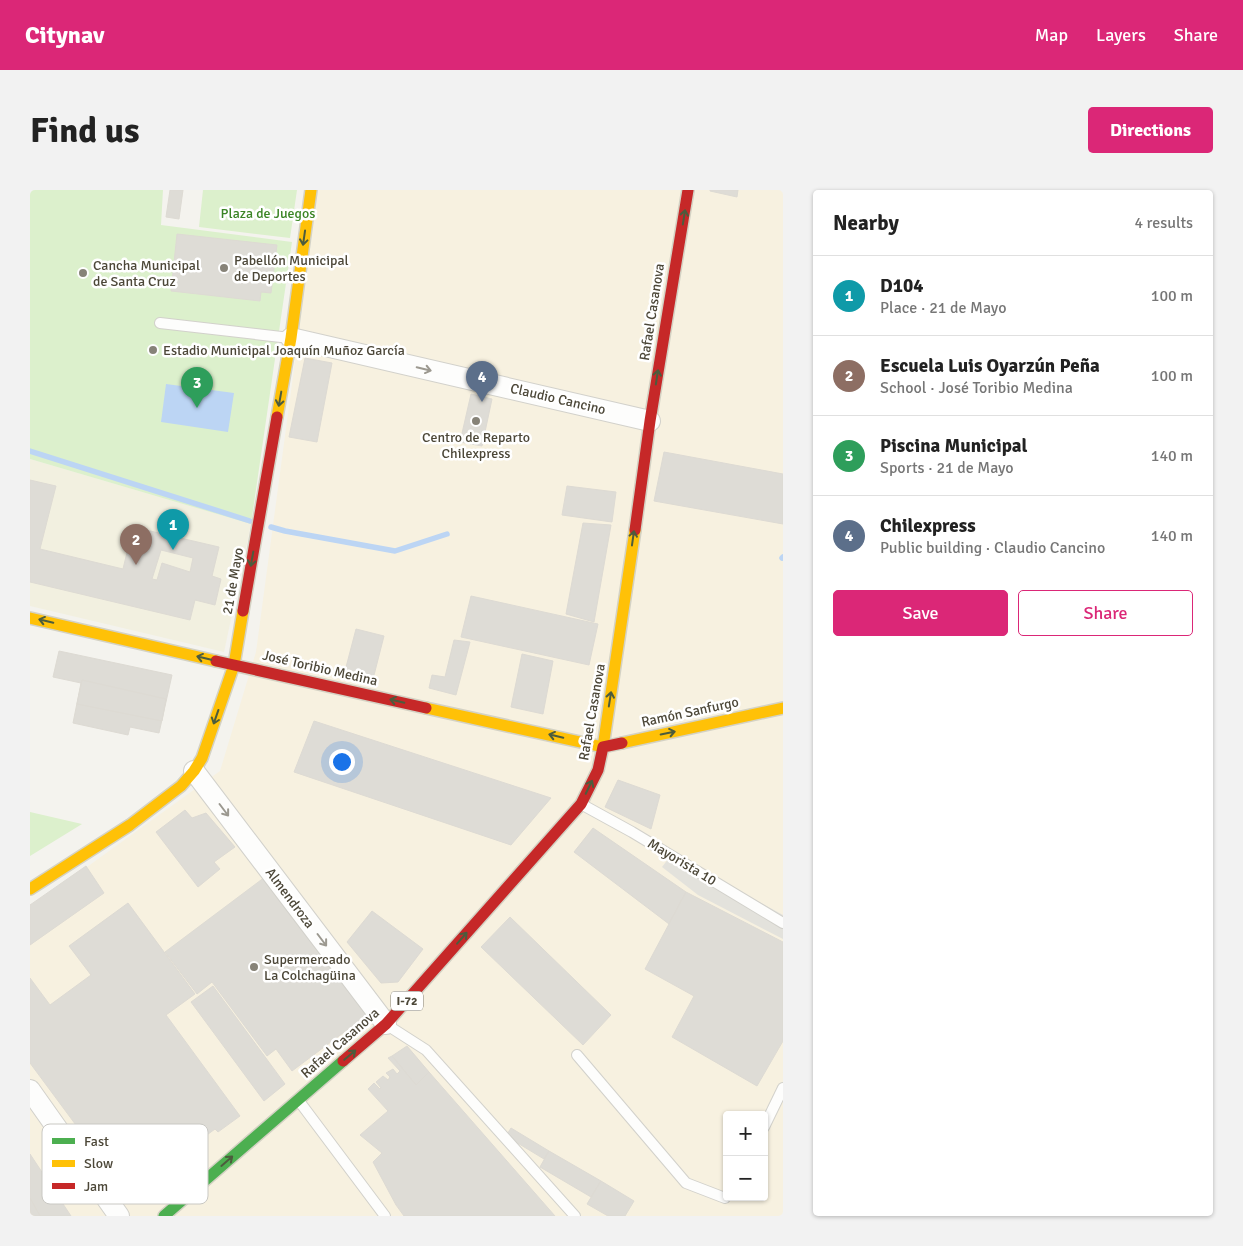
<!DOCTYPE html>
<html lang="en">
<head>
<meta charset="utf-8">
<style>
  body { margin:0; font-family:Signika,sans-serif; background:#f2f2f2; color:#222 }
  .controls { position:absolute; right:15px; bottom:15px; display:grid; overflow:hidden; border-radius:5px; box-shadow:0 1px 4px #0004 }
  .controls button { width:45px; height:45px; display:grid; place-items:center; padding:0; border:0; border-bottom:1px solid #e0e0e0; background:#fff; color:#222; font:25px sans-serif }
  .you { position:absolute; left:311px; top:571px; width:18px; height:18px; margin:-12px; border:4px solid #fff; border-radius:50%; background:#1a73e8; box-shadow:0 0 0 8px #1a73e833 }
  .badge { display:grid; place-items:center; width:32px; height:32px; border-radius:50%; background:#db2777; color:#fff; font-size:16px; font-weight:700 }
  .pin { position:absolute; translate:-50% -41px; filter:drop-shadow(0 1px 2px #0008) }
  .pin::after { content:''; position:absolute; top:26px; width:18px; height:15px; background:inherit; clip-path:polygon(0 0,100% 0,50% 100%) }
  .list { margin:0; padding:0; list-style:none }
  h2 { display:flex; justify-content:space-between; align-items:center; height:65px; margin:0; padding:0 20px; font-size:21px }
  h2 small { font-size:16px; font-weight:400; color:#767676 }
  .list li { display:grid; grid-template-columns:32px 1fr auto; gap:15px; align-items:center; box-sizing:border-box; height:80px; padding:0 20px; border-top:1px solid #e0e0e0 }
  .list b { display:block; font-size:19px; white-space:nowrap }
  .list p { margin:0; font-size:16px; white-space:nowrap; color:#767676 }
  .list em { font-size:16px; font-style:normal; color:#767676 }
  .actions { display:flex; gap:10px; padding:15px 20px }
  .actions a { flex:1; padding:11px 0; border:1px solid #db2777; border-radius:5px; text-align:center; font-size:18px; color:#db2777 }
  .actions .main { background:#db2777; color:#fff }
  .map { position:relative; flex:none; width:753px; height:1026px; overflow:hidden; border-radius:5px }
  header { display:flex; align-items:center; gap:30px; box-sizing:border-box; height:70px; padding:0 25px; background:#db2777; color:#fff }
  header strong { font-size:24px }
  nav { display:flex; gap:28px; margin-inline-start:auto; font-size:18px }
  .intro { display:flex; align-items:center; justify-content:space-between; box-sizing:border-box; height:120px; padding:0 30px }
  h1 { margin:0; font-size:35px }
  .button { padding:12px 22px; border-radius:5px; background:#db2777; color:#fff; font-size:18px; font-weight:700 }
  main { display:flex; gap:30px; padding:0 30px }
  aside { flex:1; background:#fff; border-radius:5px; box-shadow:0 1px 4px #0004 }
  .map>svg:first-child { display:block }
  .commercial { fill:#f7f1e0; fill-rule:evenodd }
  .education { fill:#f2f0e0 }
  .green { fill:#dcf0cc }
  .parking { fill:#e3e2dc }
  .water { fill:#bcd5f4 }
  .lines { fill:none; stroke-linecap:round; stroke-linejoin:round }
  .stream { stroke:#bcd5f4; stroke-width:5.5 }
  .building { fill:#dedcd6; stroke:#dddad3; fill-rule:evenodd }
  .lane-casing { stroke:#d2d1cb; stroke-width:12 }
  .street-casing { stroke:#d2d1cb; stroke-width:22 }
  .fast-casing { stroke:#d4d2c4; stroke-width:14 }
  .slow-casing { stroke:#d4d2c4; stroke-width:14 }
  .jam-casing { stroke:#d4d2c4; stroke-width:14 }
  .lane { stroke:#fdfdfc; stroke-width:10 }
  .street { stroke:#fdfdfc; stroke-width:20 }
  .fast { stroke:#4caf50; stroke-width:11 }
  .slow { stroke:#ffc107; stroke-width:11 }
  .jam { stroke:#c62828; stroke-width:11 }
  .oneway { stroke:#4c5c3d }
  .oneway2 { stroke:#9c9990 }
  .poi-dot { fill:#878378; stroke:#fff; stroke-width:2 }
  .labels { text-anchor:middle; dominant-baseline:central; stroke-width:5; stroke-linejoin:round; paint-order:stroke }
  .shield { fill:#fff; stroke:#827e74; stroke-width:1 }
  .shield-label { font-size:12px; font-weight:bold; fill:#4c4738 }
  .park-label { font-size:14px; fill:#3a8424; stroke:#fff }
  .poi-label { font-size:14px; fill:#4c4738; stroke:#fff; text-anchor:start }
  .street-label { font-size:14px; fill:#4c4738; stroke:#fff }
  .key { fill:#fff; stroke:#c9c8c3; stroke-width:1 }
  .key-label { font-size:14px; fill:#4c4738 }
</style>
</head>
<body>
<header>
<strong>Citynav</strong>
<nav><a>Map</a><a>Layers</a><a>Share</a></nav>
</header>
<div class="intro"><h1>Find us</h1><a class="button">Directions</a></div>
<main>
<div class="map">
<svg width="753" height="1026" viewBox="0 0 753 1026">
  <rect width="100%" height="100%" fill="#f4f3ee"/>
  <path class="commercial" d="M288,0H753V1026H0V718L190,581L226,462ZM697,925H734V1007H697Z"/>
  <polygon class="education" points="0,269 221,334 194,462 0,416"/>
  <g class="green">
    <polygon points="0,0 133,0 131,35 262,52 221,334 0,269"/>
    <polygon points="173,0 267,0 260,48 169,37"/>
    <polygon points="0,622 52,634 0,666"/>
  </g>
  <polygon class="parking" points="642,664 753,725 753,749 668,705 632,677"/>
  <polygon class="water" points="136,194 204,203 198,242 131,232"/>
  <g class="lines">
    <g class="stream">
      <polyline points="0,261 220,331"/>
      <polyline points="241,337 255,341 365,361 417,344"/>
      <polyline points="752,368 753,367"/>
    </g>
  </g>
  <g class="building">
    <polygon points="140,0 153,0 149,29 136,27"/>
    <polygon points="680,0 708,0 707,7 680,1"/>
    <polygon points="147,44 247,55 241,103 231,102 230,111 141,101"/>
    <polygon points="275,168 302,173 287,252 259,247"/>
    <polygon points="441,204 462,209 452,256 430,252"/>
    <polygon points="634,262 753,284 753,334 624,311"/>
    <path d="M0,290L26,296L10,359L93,379L103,337L189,357L182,386L191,389L185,415L165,410L160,430L0,392ZM131,360L163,368L160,382L132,373L127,390L122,389Z"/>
    <polygon points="537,296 586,302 582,332 532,325"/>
    <polygon points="553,333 581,335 564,432 536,424"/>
    <polygon points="441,406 568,434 559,475 431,447"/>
    <polygon points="326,439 354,446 343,489 315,481"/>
    <polygon points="424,450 440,452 426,505 399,498 402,485 415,487"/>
    <polygon points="29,461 142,485 129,543 100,537 98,545 43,533 51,493 23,487"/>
    <polygon points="492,464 523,471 513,524 481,517"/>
    <polygon points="52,490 136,509 132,531 47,514"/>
    <polygon points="284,531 521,608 481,655 264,582"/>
    <polygon points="588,590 630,605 621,639 575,617"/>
    <polygon points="155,620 162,628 176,623 205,657 184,672 190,679 168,697 126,642"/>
    <polygon points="563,638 656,702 639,734 544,662"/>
    <polygon points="56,676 74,703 0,755 0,715"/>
    <polygon points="235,687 337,825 262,881 246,859 237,866 182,792 167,804 135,762"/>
    <polygon points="656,702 753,752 753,851 727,896 642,847 664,806 615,779"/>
    <polygon points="98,713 165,804 136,825 210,926 188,942 185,939 97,1004 0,873 0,788 20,815 61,785 39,756"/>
    <polygon points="342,721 393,759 368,792 351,793 317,752"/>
    <polygon points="480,727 581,825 553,855 451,757"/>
    <polygon points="183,796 255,894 234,911 161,812"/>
    <polygon points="377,856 399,882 386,895 362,866"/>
    <polygon points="362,866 386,895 399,882 525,1026 374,1026 366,1015 343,972 352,963 330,945 358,921 338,899 344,893 350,899 351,898 346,892 353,886 358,890 360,887 356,883 363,879 367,884 370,881 358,868"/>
    <polygon points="481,938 519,961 514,969 476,946"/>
    <polygon points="519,961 571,991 561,1007 510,977"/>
    <polygon points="0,964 41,1026 10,1026 0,1008"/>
    <polygon points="571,991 604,1011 595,1026 578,1026 557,1014"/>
    <polygon points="0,1008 10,1026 0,1026"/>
  </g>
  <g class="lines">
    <defs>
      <g id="lane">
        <polyline points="130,133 260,148"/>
        <polyline points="551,614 602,642 753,733"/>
        <polyline points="357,835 396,860 545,1026"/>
        <polyline points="547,865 656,993 695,1008 697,1005"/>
        <polyline points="269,911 355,1026"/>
        <polyline points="734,937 753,898"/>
      </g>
      <g id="street">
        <polyline points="261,148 620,231"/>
        <polyline points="164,581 356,834"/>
        <polyline points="0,900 89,1026"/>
      </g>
      <polyline id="fast" points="134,1026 313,871"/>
      <g id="slow">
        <polyline points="247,227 261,148 281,0"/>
        <polyline points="0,428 186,471"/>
        <polyline points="396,518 573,557 605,340"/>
        <polyline points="592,553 753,518"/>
        <polyline points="0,699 100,635 151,596 164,581 172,568 204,475 213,421"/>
      </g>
      <g id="jam">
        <polyline points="605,340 620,231 658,0"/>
        <polyline points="213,421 247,227"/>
        <polyline points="186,471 396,518"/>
        <polyline points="313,871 356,834 551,614 568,580 573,557 592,553"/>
      </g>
    </defs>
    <use href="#lane" class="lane-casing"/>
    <use href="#street" class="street-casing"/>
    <use href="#fast" class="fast-casing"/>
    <use href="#slow" class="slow-casing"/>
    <use href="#jam" class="jam-casing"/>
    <use href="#lane" class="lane"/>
    <use href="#street" class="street"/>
    <use href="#fast" class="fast"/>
    <use href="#slow" class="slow"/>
    <use href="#jam" class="jam"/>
  </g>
  <defs><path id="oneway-shaft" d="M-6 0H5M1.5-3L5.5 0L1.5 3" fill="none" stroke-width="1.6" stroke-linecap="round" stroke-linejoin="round" transform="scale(1.25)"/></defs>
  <g class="oneway">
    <use href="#oneway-shaft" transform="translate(654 27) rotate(-81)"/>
    <use href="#oneway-shaft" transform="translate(274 48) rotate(98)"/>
    <use href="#oneway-shaft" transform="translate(627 187) rotate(-81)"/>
    <use href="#oneway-shaft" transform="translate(250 209) rotate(100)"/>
    <use href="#oneway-shaft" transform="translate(603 348) rotate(-82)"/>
    <use href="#oneway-shaft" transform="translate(222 369) rotate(100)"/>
    <use href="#oneway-shaft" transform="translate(16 431) rotate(-167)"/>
    <use href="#oneway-shaft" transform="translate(174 468) rotate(-167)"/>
    <use href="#oneway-shaft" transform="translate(580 509) rotate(-81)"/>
    <use href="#oneway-shaft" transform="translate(367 511) rotate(-167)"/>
    <use href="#oneway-shaft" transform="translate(186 527) rotate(109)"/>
    <use href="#oneway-shaft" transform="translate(638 543) rotate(-12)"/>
    <use href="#oneway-shaft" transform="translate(526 546) rotate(-167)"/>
    <use href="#oneway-shaft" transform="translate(559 597) rotate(-64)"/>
    <use href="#oneway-shaft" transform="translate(432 748) rotate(-49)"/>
    <use href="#oneway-shaft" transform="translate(320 865) rotate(-40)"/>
    <use href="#oneway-shaft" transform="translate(197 971) rotate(-41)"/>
  </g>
  <g class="oneway2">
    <use href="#oneway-shaft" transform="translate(394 179) rotate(13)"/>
    <use href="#oneway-shaft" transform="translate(194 620) rotate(53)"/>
    <use href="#oneway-shaft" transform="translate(292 750) rotate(53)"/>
  </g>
  <g class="poi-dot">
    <circle cx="194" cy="78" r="5"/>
    <circle cx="53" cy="83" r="5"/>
    <circle cx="123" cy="160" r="5"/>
    <circle cx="446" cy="231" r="5"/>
    <circle cx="224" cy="777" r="5"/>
  </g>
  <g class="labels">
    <rect class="shield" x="361" y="801.5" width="32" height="19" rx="4"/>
    <g class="shield-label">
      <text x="377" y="811">I-72</text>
    </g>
    <g class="park-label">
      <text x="238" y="23">Plaza de Juegos</text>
    </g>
    <g class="poi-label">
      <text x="204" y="70">Pabellón Municipal<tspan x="204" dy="16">de Deportes</tspan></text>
      <text x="63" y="75">Cancha Municipal<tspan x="63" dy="16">de Santa Cruz</tspan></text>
      <text x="133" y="160">Estadio Municipal Joaquín Muñoz García</text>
      <text x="446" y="247" text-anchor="middle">Centro de Reparto<tspan x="446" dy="16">Chilexpress</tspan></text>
      <text x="234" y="769">Supermercado<tspan x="234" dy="16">La Colchagüina</tspan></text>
    </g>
    <g class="street-label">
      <text transform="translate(622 122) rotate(-81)">Rafael Casanova</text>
      <text transform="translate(528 209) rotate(13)">Claudio Cancino</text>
      <text transform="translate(203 391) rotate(-80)">21 de Mayo</text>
      <text transform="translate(290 478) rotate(13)">José Toribio Medina</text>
      <text transform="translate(562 522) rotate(-80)">Rafael Casanova</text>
      <text transform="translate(660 522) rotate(-12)">Ramón Sanfurgo</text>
      <text transform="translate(652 672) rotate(31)">Mayorista 10</text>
      <text transform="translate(260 708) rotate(53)">Almendroza</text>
      <text transform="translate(310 853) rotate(-41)">Rafael Casanova</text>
    </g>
  </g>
  <rect x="12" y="934" width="166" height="80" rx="8" class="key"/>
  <rect x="22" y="948" width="23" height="6" fill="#4caf50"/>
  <rect x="22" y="970" width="23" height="7" fill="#ffc107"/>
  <rect x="22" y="993" width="23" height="6" fill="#c62828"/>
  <g class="key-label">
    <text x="54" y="956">Fast</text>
    <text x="54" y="978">Slow</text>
    <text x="54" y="1001">Jam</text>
  </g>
</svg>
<div class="controls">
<button>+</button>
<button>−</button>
</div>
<div class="you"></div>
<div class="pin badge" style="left:143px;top:360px;background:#0f9aa8">1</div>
<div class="pin badge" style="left:106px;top:375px;background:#8d6e63">2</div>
<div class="pin badge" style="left:167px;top:218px;background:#2e9e5b">3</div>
<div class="pin badge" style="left:452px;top:212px;background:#5c6f8a">4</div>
</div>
<aside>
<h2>Nearby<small>4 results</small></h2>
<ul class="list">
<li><span class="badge" style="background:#0f9aa8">1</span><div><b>D104</b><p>Place · 21 de Mayo</p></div><em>100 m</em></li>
<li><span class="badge" style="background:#8d6e63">2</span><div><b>Escuela Luis Oyarzún Peña</b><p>School · José Toribio Medina</p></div><em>100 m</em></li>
<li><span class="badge" style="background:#2e9e5b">3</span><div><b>Piscina Municipal</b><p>Sports · 21 de Mayo</p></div><em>140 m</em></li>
<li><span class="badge" style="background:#5c6f8a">4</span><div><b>Chilexpress</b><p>Public building · Claudio Cancino</p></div><em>140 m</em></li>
</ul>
<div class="actions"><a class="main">Save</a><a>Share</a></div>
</aside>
</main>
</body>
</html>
